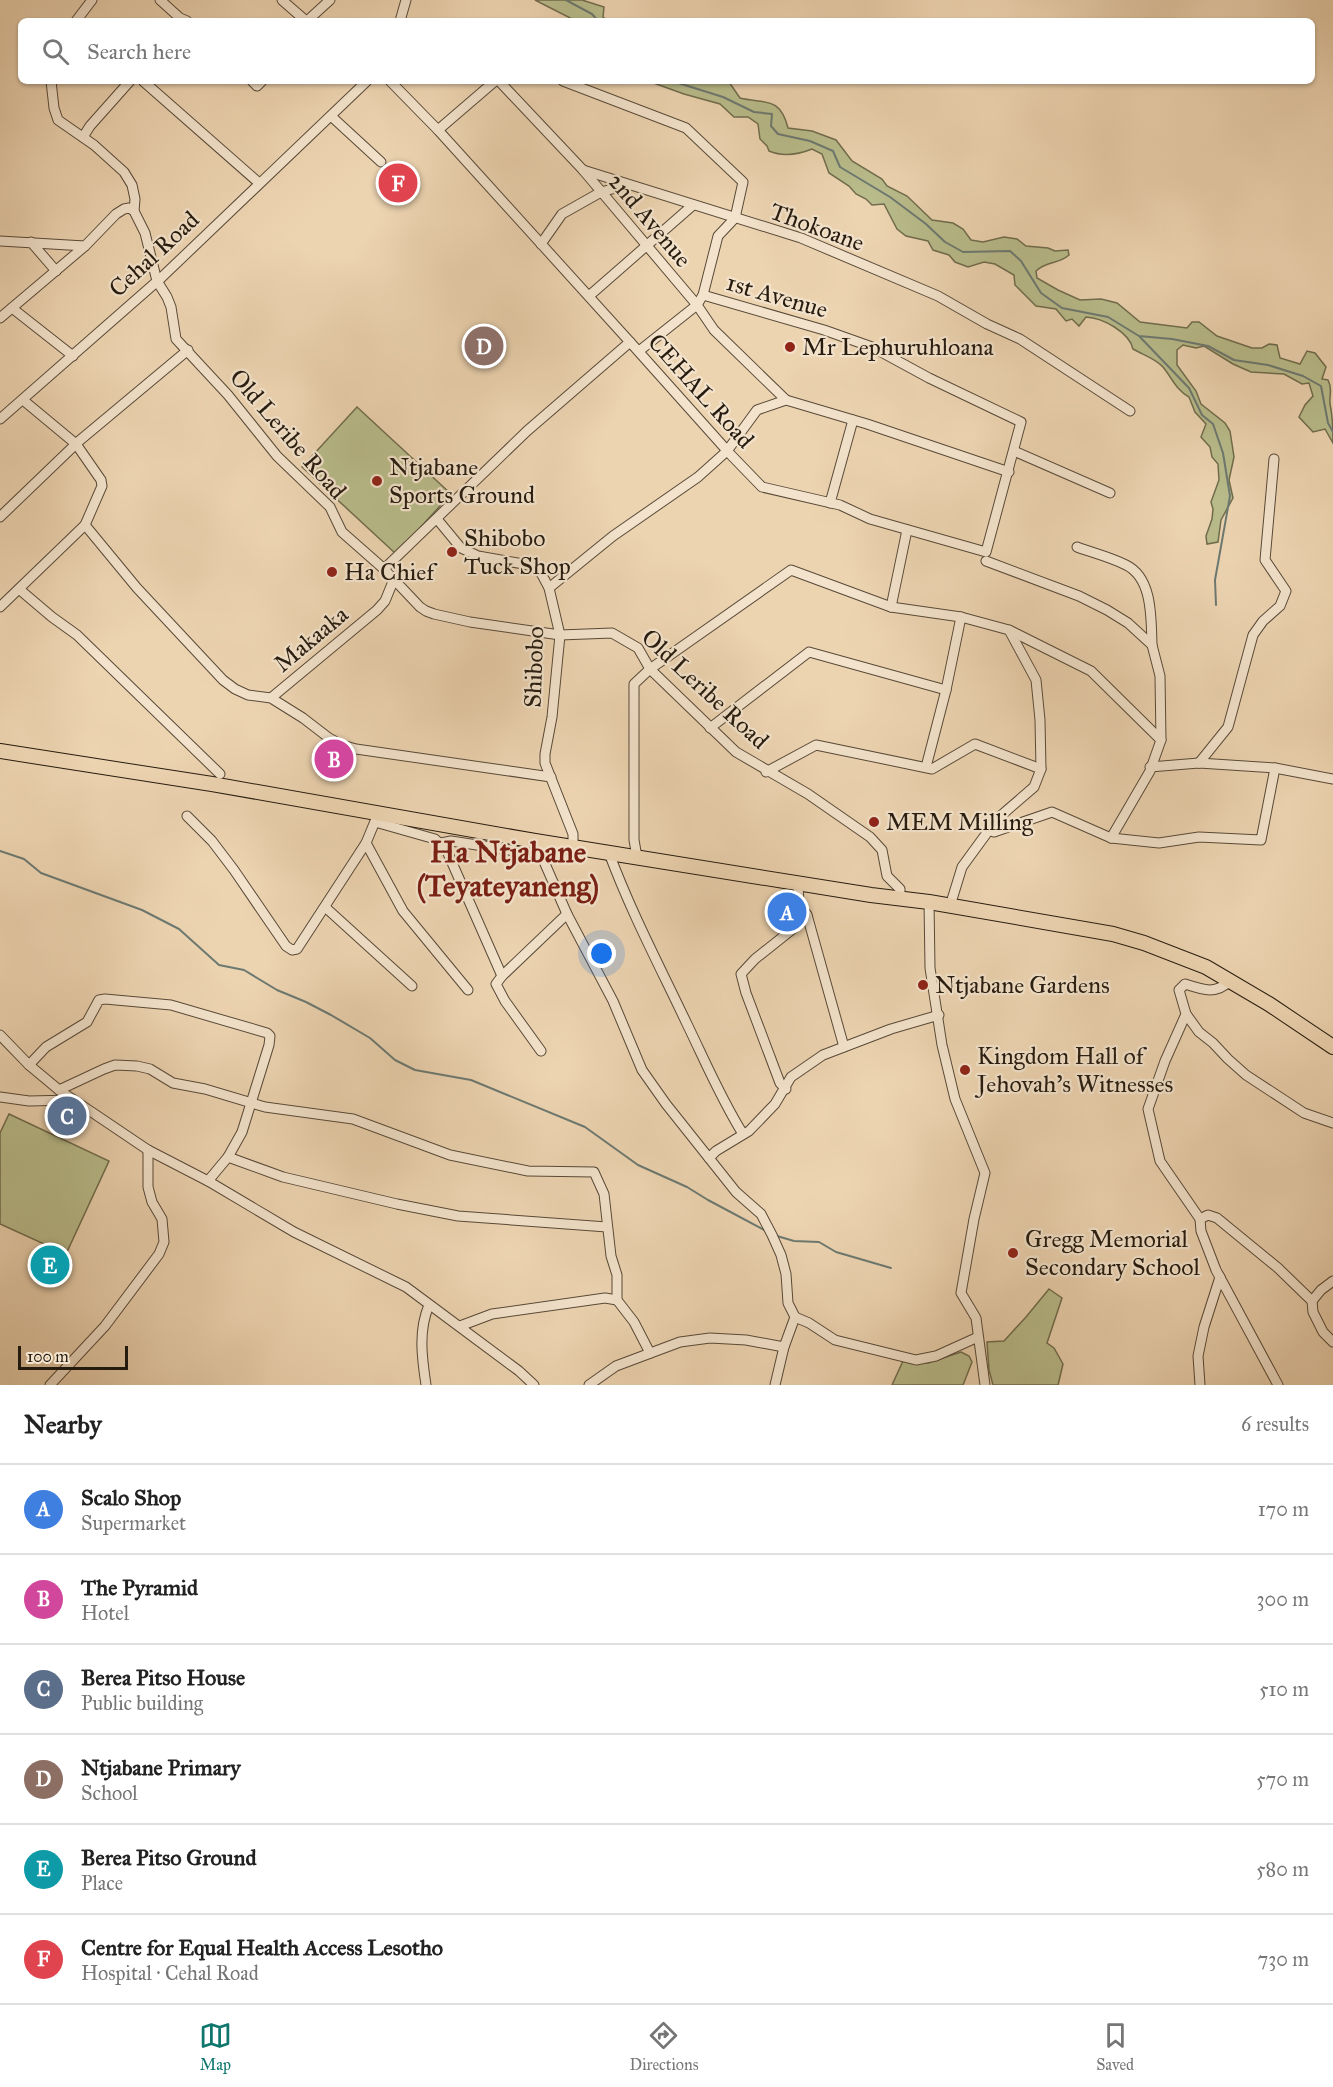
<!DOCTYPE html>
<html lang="en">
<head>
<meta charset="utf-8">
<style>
  body { margin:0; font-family:"IM FELL Great Primer",serif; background:#f6f6f6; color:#222 }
  .scale { position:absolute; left:18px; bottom:15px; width:110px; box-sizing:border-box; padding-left:6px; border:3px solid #261b0f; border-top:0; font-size:16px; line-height:21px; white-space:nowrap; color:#261b0f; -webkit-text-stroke:4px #f3e3cc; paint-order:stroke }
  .you { position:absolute; left:602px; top:954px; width:21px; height:21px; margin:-15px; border:4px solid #fff; border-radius:50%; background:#1a73e8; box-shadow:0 0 0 9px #1a73e833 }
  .badge { display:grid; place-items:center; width:39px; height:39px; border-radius:50%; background:#0f766e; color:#fff; font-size:20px; font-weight:700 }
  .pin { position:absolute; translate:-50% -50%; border:3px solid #fff; box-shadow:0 2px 6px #0006 }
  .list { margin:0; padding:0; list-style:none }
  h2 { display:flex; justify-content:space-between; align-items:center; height:78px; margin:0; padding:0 24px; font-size:26px }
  h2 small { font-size:20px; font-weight:400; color:#767676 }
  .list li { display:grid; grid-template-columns:39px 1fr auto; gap:18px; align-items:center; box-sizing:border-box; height:90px; padding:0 24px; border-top:2px solid #e0e0e0 }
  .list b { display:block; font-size:22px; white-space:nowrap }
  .list p { margin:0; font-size:20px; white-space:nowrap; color:#767676 }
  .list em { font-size:20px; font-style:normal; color:#767676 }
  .icon { flex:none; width:33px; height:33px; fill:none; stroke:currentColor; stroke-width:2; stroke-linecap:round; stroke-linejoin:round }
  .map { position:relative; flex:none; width:1333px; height:1385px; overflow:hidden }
  .search { position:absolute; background:#fff; box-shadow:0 2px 4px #0004; left:18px; right:18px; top:18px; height:66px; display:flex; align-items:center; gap:15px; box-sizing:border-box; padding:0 21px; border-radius:9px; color:#767676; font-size:22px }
  .sheet { height:618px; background:#fff }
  nav { display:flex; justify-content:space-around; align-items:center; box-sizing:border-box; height:84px; border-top:2px solid #e0e0e0; background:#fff; font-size:16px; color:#767676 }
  nav a { display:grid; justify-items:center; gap:3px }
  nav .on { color:#0f766e }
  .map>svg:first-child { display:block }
  .green { fill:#b9bc8b; stroke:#706c4d; stroke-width:1.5 }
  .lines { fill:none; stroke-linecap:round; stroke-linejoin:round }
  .stream { stroke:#6c7971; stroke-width:2 }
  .minor-casing { stroke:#584938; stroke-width:11 }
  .primary-casing { stroke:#261b0f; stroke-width:16 }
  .minor { stroke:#f3e3cc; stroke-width:9 }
  .primary { stroke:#edd4b1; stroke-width:14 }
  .poi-dot { fill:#8f2418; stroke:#f3e3cc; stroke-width:2 }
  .labels { text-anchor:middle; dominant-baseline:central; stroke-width:4.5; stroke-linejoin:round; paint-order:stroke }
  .street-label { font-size:24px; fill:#261b0f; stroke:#f3e3cc }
  .poi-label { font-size:24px; fill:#261b0f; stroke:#f3e3cc; text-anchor:start }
  .district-label { font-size:30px; font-weight:bold; fill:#7a1f14; stroke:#f3e3cc }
</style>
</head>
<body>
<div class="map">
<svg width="1333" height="1385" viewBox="0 0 1333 1385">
  <rect width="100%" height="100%" fill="#edd4b1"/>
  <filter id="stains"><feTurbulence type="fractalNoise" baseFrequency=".00333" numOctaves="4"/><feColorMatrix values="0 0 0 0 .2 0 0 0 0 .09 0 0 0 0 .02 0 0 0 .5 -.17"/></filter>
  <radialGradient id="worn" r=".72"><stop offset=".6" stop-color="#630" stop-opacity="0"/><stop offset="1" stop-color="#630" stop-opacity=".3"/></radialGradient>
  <g class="green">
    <polygon points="535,0 582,0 604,7 603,17 608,21 576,21"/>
    <path d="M648,81L729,82L740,98C765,104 780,96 788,128L812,131L836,140L852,161L882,179L887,186L907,196L932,220L953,223L963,229L971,240L983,242L1004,237L1017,239L1026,246L1048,248L1055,251L1068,250L1069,255C1059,264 1046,261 1036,271L1037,278L1058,290L1080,300L1101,299L1117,303L1140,322L1187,328L1192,322H1199L1217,336L1252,348H1262L1269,344L1277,345L1280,358L1300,364L1307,351L1315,353L1326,367L1322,379L1328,380C1333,389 1329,394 1330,404C1333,417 1333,429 1333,443L1325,429L1313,432L1299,417L1305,405L1313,396L1309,383L1302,384L1284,374L1251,372L1233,364L1204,346L1196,348L1183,345L1177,350V365L1196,391L1201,404L1225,423L1230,431L1234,457L1229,480L1233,498L1221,520L1218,542L1207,544L1206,536L1212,519L1213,509L1211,502L1219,480L1218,464L1212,457L1210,447L1201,437L1206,424L1195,412L1189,397C1176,390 1172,378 1163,367C1155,358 1143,355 1133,349C1129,332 1103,318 1086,317L1079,326L1072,319L1066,321L1056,309L1036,306L1015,285L1014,275L995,264L984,262L968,267L955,262L949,255L933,250L928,241L906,236L897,229L884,204L872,205L866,199L856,194L849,186L829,173L822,154L812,149C797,155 783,157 769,151L767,146L760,139L758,124L748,117H734L720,104L684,94Z"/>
    <polygon points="357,407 451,494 396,554 302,467"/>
    <polygon points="9,1114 109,1161 66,1254 0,1224 0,1133"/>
    <polygon points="1049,1289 1062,1298 1047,1343 1054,1348 1063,1364 1058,1385 993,1385 989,1370 987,1342 1004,1341 1026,1317"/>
    <polygon points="961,1352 969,1356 972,1362 963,1385 892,1385 903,1361 928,1363"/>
  </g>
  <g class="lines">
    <g class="stream">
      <polyline points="566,0 592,14 598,21"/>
      <polyline points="672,81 723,97 754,112 772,114 771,126 778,134 810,141 833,151 840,167 890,197 926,224 945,242 963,252 1010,251 1021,261 1041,293 1062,308 1108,317 1139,336 1172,339 1208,346 1234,360 1268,365 1303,376 1321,386 1328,423 1333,432"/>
      <polyline points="1140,337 1189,388 1202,415 1213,424 1223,453 1230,496 1215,580 1216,605"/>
      <polyline points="0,851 24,859 41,873 142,910 179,929 219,965 244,970 277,990 306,1002 331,1015 370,1038 395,1060 415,1070 471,1080 585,1127 638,1165 687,1187 708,1200 766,1231"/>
      <polyline points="777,1236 794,1241 819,1242 836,1252 891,1268"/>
    </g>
    <defs>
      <g id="minor">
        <polyline points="160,0 180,18 187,21"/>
        <polyline points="282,0 306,21"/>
        <polyline points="76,21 92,0"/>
        <polyline points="307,21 330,0"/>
        <polyline points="400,21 406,0"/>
        <polyline points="51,81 54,108 58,120 94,145 124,172 132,185 135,199 134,211"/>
        <polyline points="143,81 259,183"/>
        <polyline points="252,81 257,86 262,81"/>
        <polyline points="390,81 438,130 630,342"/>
        <polyline points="499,81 583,170 801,238 938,296 987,324 1020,339 1130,411"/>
        <polyline points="563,81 686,128 743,182 735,218 718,236 703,295"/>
        <polyline points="331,116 381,162"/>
        <polyline points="438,130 495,81"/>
        <polyline points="83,137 90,126 130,81"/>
        <polyline points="583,170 697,305 714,330 786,400"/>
        <polyline points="0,241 85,246"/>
        <polyline points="31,242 56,271"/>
        <polyline points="541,244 562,214 601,192 627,185"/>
        <polyline points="589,296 693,205"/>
        <polyline points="12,308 73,356"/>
        <polyline points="0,318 85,246 116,214 124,209 129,208 134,211 145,233 157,281 167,297 171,307 176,339 228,395 277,456 330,507 342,532 384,569 420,607 426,611 434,614 470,622 560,635 612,633 638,648 650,669 736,752 808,794 870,837 882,850 887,876 900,889 900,899"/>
        <polyline points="0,419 162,277 367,81"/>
        <polyline points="1014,451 1110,493"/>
        <polyline points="830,503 853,420"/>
        <polyline points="0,517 79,441 188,350"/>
        <polyline points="437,519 461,548 478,556 529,565 541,573 549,588 560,635 552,717 545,754 545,763 573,834 573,847"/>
        <polyline points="85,525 137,588 223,680 235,689 248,695 271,698 303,718 329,738 342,745 356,749 551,777"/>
        <path d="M1077,547C1093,553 1110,557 1126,565C1153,578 1151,619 1152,645"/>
        <polyline points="986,561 1079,596 1107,610 1128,623 1152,645 1160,676 1161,740 1150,771 1111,838 1052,812 994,832 988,830"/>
        <polyline points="384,569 527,431 630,342 731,455 762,487 840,505 870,519 986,552 1021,422 929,378 872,347 824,330 703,295 697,305 639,351"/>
        <polyline points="549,588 613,536 698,477 727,451 757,410 786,400 867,424 1009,472"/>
        <polyline points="19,589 52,617 77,635 220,774"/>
        <polyline points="0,607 85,525 102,486 101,480 76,444 23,400"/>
        <polyline points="891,607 907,530"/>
        <polyline points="1009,630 1091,671 1161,740"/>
        <polyline points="271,698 377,610 385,601 394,579"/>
        <polyline points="710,728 809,652 946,690"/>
        <polyline points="1199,763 1228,727 1253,635 1263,621 1280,606 1286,591 1265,560 1274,459"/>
        <polyline points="926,767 946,690 961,617"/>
        <polyline points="1150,767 1199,763 1275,768 1333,779"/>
        <polyline points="766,772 816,745 932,769 975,744 1041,769"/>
        <polyline points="187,816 212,841 234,870 286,946 292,950 297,949 366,843 378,814"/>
        <polyline points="375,822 435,839 446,849 502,976"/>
        <polyline points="1111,838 1159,843 1199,837 1261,840 1275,768"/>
        <polyline points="535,841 567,914 613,1001 642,1070 666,1104 736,1192 761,1214 772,1235 781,1255 786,1274 788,1303 795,1317 784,1347 775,1385"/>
        <polyline points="366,843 403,911 468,990"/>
        <polyline points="441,843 451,841 541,855"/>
        <path d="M609,853C631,912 660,967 687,1024C705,1061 721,1099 743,1134"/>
        <polyline points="637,857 634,840 634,684 650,669 791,570 891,607 961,617 1009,630 1036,680 1040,720 1041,769 1034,787 997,819 962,867 950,906"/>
        <polyline points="798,883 799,905 807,915 844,1047"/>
        <polyline points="929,902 930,968 942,1045 955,1099 985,1173 974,1219 961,1293 976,1318 985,1385"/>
        <polyline points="325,907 412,986"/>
        <path d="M1231,980C1216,995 1203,990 1185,984L1179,990L1186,1014L1165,1061L1148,1109L1160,1161L1200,1219L1201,1231L1216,1270L1278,1385"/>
        <polyline points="1186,1014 1199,1032 1213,1043 1228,1059 1246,1075 1304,1113 1333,1123"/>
        <polyline points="0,1035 29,1065 59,1090 148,1150 208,1181 294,1232 406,1287 519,1371 534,1385"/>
        <polyline points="541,1051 505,1001 496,984 502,976 567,914"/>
        <polyline points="29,1065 46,1047 87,1022 99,1000 105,999 171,1005 267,1033 270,1036 269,1045 242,1132 228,1157 208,1181"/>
        <polyline points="786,1089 780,1083 746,993 741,974 755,959 794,928 807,915"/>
        <polyline points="59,1090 104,1069 115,1065 137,1066 150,1069 173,1083 205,1089 265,1107 353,1119 450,1155 528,1171 594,1172 604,1194 611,1256 617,1275 617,1300 634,1322 650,1353"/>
        <polyline points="0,1097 29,1101 72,1100"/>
        <polyline points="228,1157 283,1177 397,1204 458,1216 607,1227"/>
        <polyline points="709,1158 716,1151 749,1131 775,1104 791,1077 823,1055 891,1029 939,1015"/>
        <polyline points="1200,1219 1208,1215 1217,1218 1278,1268 1312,1301 1313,1312 1323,1332 1333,1342"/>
        <polyline points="1312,1301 1321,1290 1333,1281"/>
        <polyline points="795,1317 809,1323 835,1340 916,1360 936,1356 978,1337"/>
        <polyline points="460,1326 492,1314 605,1298 617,1300"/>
        <polyline points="50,1385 105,1326 159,1254 164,1242 162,1219 152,1202 148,1187 148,1150"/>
        <path d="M426,1385C422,1358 418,1331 429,1305"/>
        <polyline points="589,1385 616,1366 680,1342 710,1338 746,1340 784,1347"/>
        <polyline points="1200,1385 1198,1356 1204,1327 1220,1277"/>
      </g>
      <polyline id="primary" points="0,751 212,784 535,841 871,895 929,902 1113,934 1144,943 1206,967 1269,1004 1333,1047"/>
    </defs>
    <use href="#minor" class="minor-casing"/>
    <use href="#primary" class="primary-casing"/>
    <use href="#minor" class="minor"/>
    <use href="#primary" class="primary"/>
  </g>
  <g class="poi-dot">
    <circle cx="790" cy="347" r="6"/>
    <circle cx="377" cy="481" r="6"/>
    <circle cx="452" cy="552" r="6"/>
    <circle cx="332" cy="572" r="6"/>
    <circle cx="874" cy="822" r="6"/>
    <circle cx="923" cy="985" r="6"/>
    <circle cx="965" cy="1070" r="6"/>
    <circle cx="1013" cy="1253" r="6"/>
  </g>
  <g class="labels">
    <g class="street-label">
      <text transform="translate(650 220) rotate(50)">2nd Avenue</text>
      <text transform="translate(817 227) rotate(20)">Thokoane</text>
      <text transform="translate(154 254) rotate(-43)">Cehal Road</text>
      <text transform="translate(777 296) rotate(16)">1st Avenue</text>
      <text transform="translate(701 391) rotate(48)">CEHAL Road</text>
      <text transform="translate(288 434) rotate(49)">Old Leribe Road</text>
      <text transform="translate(311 639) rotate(-40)">Makaaka</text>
      <text transform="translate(534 667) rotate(-88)">Shibobo</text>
      <text transform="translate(705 689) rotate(43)">Old Leribe Road</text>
    </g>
    <g class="poi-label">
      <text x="802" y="347">Mr Lephuruhloana</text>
      <text x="389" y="467">Ntjabane<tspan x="389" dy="28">Sports Ground</tspan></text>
      <text x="464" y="538">Shibobo<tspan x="464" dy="28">Tuck Shop</tspan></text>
      <text x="344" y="572">Ha Chief</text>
      <text x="886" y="822">MEM Milling</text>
      <text x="935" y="985">Ntjabane Gardens</text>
      <text x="977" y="1056">Kingdom Hall of<tspan x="977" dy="28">Jehovah's Witnesses</tspan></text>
      <text x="1025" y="1239">Gregg Memorial<tspan x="1025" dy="28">Secondary School</tspan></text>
    </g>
    <g class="district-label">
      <text x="508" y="852">Ha Ntjabane<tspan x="508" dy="34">(Teyateyaneng)</tspan></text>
    </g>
  </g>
  <rect width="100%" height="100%" filter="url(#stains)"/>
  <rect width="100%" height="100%" fill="url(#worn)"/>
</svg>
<div class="scale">100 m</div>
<div class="you"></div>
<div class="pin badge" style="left:787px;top:912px;background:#3f7fe0">A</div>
<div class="pin badge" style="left:334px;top:759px;background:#d1479c">B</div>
<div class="pin badge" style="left:67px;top:1116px;background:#5c6f8a">C</div>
<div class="pin badge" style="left:484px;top:346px;background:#8d6e63">D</div>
<div class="pin badge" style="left:50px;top:1265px;background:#0f9aa8">E</div>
<div class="pin badge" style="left:398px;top:183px;background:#e0444e">F</div>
<div class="search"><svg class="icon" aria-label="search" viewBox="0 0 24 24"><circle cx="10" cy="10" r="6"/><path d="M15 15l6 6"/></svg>Search here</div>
</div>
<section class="sheet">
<h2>Nearby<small>6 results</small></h2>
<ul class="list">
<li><span class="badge" style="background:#3f7fe0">A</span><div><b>Scalo Shop</b><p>Supermarket</p></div><em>170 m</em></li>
<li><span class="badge" style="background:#d1479c">B</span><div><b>The Pyramid</b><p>Hotel</p></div><em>300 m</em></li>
<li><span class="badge" style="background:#5c6f8a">C</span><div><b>Berea Pitso House</b><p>Public building</p></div><em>510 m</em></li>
<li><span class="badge" style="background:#8d6e63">D</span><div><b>Ntjabane Primary</b><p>School</p></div><em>570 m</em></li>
<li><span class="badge" style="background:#0f9aa8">E</span><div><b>Berea Pitso Ground</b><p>Place</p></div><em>580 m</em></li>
<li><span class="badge" style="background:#e0444e">F</span><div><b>Centre for Equal Health Access Lesotho</b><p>Hospital · Cehal Road</p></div><em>730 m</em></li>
</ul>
</section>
<nav>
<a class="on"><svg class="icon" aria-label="map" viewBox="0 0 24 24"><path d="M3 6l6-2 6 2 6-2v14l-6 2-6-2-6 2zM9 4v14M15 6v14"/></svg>Map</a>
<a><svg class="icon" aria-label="directions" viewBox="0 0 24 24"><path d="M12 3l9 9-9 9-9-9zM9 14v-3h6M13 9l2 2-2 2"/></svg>Directions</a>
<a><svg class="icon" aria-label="saved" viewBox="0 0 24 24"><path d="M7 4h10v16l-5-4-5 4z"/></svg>Saved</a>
</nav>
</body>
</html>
